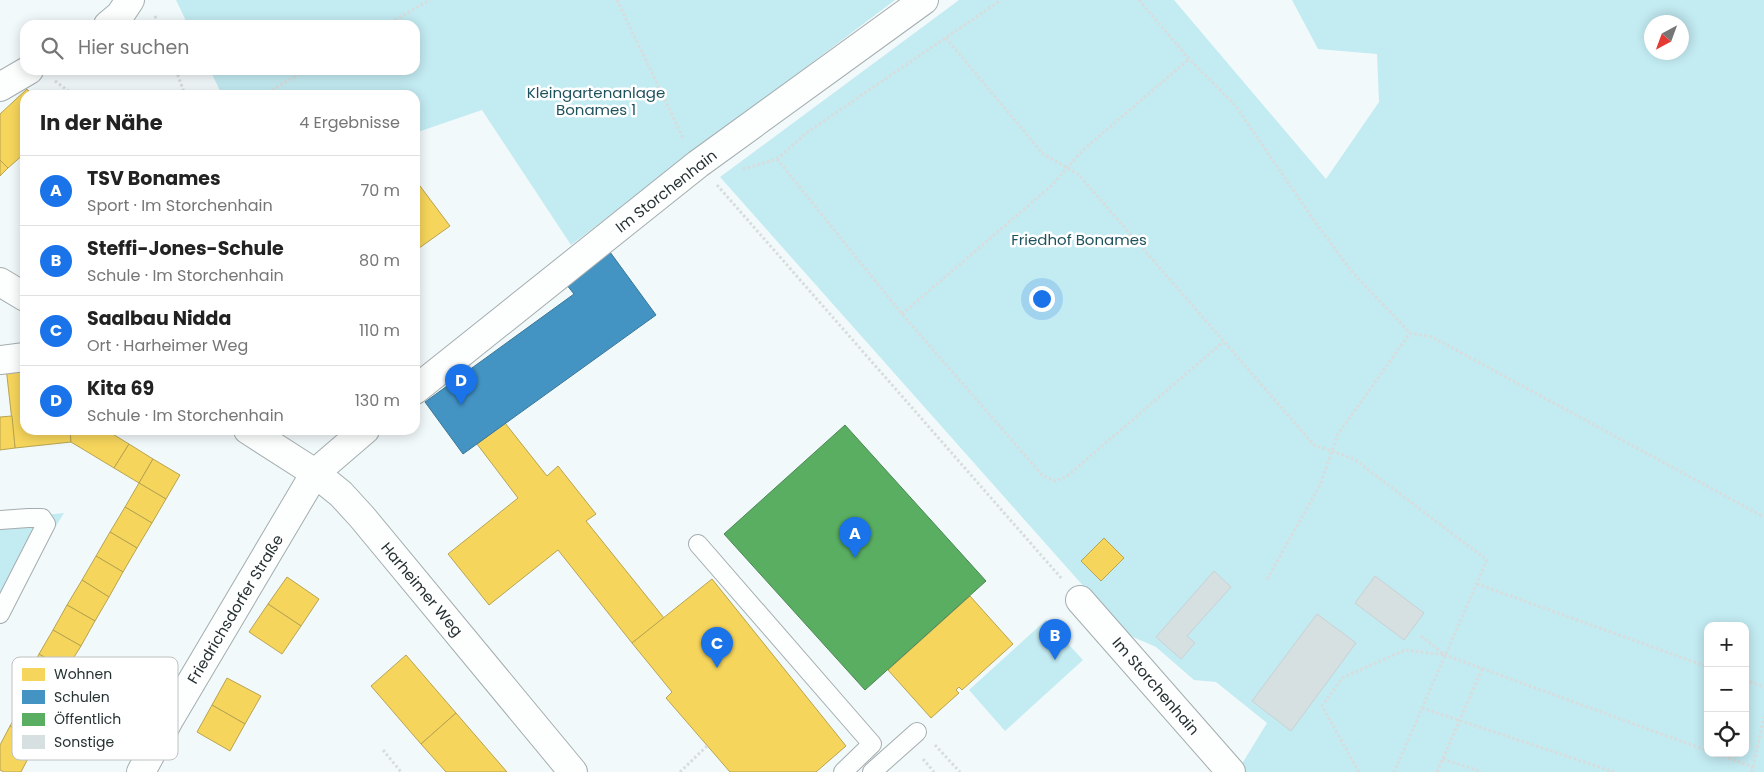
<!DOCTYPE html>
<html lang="de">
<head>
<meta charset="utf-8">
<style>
  body { margin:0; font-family:Poppins,sans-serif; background:#f6f6f6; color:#222 }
  .controls { position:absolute; right:15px; bottom:15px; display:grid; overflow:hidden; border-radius:10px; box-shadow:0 2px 12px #0003 }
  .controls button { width:45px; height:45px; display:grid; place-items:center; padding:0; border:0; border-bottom:1px solid #e0e0e0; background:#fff; color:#222; font:25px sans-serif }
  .compass { position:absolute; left:1644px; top:15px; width:45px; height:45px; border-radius:50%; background:#fff; box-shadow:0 2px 12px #0003; rotate:221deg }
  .you { position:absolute; left:1041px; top:298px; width:18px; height:18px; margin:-12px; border:4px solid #fff; border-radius:50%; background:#1a73e8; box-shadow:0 0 0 8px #1a73e833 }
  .badge { display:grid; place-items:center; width:32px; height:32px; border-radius:50%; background:#1a73e8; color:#fff; font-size:16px; font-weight:700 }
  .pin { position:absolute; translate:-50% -41px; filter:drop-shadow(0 1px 2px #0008) }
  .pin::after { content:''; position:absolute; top:26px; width:18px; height:15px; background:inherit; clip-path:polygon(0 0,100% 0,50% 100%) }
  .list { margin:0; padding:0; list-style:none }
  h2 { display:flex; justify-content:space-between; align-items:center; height:65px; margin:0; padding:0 20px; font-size:21px }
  h2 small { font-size:16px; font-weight:400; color:#767676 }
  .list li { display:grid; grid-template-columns:32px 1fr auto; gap:15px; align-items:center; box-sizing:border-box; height:70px; padding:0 20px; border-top:1px solid #e0e0e0 }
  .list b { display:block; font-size:19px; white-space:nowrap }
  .list p { margin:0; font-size:16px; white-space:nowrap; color:#767676 }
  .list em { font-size:16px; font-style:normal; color:#767676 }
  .icon { flex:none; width:28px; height:28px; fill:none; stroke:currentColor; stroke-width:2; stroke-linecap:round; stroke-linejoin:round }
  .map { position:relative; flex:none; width:1764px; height:772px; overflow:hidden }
  .search { position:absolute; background:#fff; box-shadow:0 2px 12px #0003; left:20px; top:20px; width:400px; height:55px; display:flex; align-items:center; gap:12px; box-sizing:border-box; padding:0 18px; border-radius:15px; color:#767676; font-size:19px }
  .panel { position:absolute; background:#fff; box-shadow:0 2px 12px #0003; left:20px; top:90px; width:400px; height:345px; border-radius:15px }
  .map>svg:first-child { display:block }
  .green { fill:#c3ebf2; fill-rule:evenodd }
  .homes { fill:#f6d55c; stroke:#b8a450 }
  .schools { fill:#4393c3; stroke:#3a7698 }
  .public { fill:#5aae61; stroke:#4a8853 }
  .building { fill:#d6e0e1; stroke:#c9d1d3 }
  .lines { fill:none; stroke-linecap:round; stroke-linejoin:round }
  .lane-casing { stroke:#a4adaf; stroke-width:20 }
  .street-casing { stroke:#a4adaf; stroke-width:30 }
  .secondary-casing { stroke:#a4adaf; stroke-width:30 }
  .path { stroke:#d9dcdc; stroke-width:3; stroke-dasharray:2.5 2.5; stroke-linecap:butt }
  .lane { stroke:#fdfefe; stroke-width:18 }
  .street { stroke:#fdfefe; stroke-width:28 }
  .secondary { stroke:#fdfefe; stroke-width:28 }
  .labels { text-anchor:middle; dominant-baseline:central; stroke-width:5; stroke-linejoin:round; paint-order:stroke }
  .park-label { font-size:15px; fill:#1e535d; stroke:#fff }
  .street-label { font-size:15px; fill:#263133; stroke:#fff }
  .key { fill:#fff; stroke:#bec1c2; stroke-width:1 }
  .key-label { font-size:14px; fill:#263133 }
</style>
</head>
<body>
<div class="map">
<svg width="1764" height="772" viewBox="0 0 1764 772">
  <rect width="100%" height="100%" fill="#f2f9fa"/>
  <g class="green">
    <polygon points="176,0 895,0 571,245 482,110 415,133 415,95 222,95 210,70 415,70 415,25 188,25"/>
    <path d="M959,0H1174L1326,179L1379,102L1377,54L1318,49L1292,0H1764V772H1245L1240,767L1267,723L1216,682L1194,680L1156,647L1126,634L720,177ZM1652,22H1682V52H1652ZM1708,626H1745V753H1708Z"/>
    <polygon points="64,513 0,617 0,520"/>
    <polygon points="1046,620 1083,660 1005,731 969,690"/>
  </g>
  <g class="homes">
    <polygon points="27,89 32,95 25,95 25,153 8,168 0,160 0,114"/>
    <polygon points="0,160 8,168 0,176"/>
    <polygon points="417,182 450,226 415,251 415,183"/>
    <polygon points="25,365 25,430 70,430 71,442 15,448 6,367"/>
    <polygon points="12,416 15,448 0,450 0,417"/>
    <polygon points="505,423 547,476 558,466 596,514 586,521 664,618 632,643 558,550 489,605 448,554 518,498 477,444"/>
    <polygon points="70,430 106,430 129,444 114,468 71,442"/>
    <polygon points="129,444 153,459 139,483 114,468"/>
    <polygon points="153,459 180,475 166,499 139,483"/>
    <polygon points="139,483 166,499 152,523 125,507"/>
    <polygon points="125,507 152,523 137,548 110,532"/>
    <polygon points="110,532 137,548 123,572 96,556"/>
    <polygon points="1104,538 1124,558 1101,581 1081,561"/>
    <polygon points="96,556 123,572 109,597 82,580"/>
    <polygon points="287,577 319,599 301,626 268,604"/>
    <polygon points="712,579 846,746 816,772 730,772 666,698 672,692 632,643"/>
    <polygon points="82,580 109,597 95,621 67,605"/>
    <polygon points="970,596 1013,644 962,690 959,687 956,690 959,693 931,718 888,670"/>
    <polygon points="268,604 301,626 282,654 249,632"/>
    <polygon points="67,605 95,621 81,646 53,630"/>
    <polygon points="53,630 81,646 66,670 39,654"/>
    <polygon points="39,654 74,675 58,703 23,683"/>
    <polygon points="406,655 456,713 421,744 371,686"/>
    <polygon points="227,678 261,696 245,724 212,705"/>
    <polygon points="31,688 58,703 37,741 10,726"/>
    <polygon points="212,705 245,724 230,751 197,732"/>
    <polygon points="456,713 507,772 446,772 421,744"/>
    <polygon points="10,726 37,741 21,772 4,772 0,770 0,745"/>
  </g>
  <polygon class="schools" points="610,252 656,315 463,454 425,402 574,294 566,284"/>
  <polygon class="public" points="845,425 986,581 865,690 724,534"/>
  <g class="building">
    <polygon points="1214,571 1231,587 1187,636 1195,643 1181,659 1156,637"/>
    <polygon points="1375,576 1424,613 1404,640 1355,603"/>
    <polygon points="1317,614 1356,643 1291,731 1252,701"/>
  </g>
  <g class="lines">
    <defs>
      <g id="lane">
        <polyline points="0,520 28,518 42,518 46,524 0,614"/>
        <polyline points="698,544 872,744 843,772"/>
        <polyline points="872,772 917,732"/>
      </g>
      <g id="street">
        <polyline points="108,25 120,15 130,0"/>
        <polyline points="0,87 29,70"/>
        <polyline points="0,360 25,357"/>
        <polyline points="415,390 698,164 924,0"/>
        <polyline points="1080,600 1231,772"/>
        <polyline points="141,772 170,718 315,473 365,430"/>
      </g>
      <g id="secondary">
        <polyline points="0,282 25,297"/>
        <polyline points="248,430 315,473 341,494 362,517 573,772"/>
      </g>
    </defs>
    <use href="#lane" class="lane-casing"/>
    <use href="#street" class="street-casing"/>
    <use href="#secondary" class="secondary-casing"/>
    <g class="path">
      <polyline points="617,0 684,140"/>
      <polyline points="1139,0 1189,59 1235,105 1315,222 1353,273 1410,333 1432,337 1764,517"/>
      <polyline points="155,16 159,25"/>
      <polyline points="386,25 430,0"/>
      <polyline points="946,38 1043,154 1078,174 1314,445 1354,459 1487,560 1394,772"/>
      <polyline points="176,70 185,95"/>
      <polyline points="55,81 74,95"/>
      <polyline points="263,95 307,70"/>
      <polyline points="777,159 902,314 1042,475 1055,481 1066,477 1223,342"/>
      <polyline points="743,169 777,159 809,131 1001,0"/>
      <polyline points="717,185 1062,579"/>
      <polyline points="902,314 1051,186 1083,150 1189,59"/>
      <polyline points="1267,579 1320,485 1338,434 1410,333"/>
      <polyline points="1477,584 1708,667"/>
      <polyline points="1421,636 1445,655 1708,751"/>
      <polyline points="1745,680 1764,687"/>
      <polyline points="1422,708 1614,772"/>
      <polyline points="935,745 960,772"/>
      <polyline points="383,750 401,772"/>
      <polyline points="1714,753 1753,767"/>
      <polyline points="923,759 934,772"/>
      <polyline points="1443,759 1482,772"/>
      <polyline points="680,772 707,746"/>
      <polyline points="1359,772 1322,706 1342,678 1405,650 1445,655"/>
      <polyline points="1437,772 1482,669"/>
      <polyline points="1752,772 1764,717"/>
    </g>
    <use href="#lane" class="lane"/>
    <use href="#street" class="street"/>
    <use href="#secondary" class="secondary"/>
  </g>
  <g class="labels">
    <g class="park-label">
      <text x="596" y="92">Kleingartenanlage<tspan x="596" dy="17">Bonames 1</tspan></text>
      <text x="1079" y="239">Friedhof Bonames</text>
    </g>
    <g class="street-label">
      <text transform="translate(666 191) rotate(-38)">Im Storchenhain</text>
      <text transform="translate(422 589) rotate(50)">Harheimer Weg</text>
      <text transform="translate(235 609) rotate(-59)">Friedrichsdorfer Straße</text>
      <text transform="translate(1156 686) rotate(49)">Im Storchenhain</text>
    </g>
  </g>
  <rect x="12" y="657" width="166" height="103" rx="8" class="key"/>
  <rect x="22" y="668" width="23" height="13" fill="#f6d55c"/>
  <rect x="22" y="690" width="23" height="14" fill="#4393c3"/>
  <rect x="22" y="713" width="23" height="13" fill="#5aae61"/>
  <rect x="22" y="735" width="23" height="14" fill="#d6e0e1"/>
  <g class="key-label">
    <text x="54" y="679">Wohnen</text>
    <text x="54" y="702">Schulen</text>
    <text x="54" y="724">Öffentlich</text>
    <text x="54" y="747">Sonstige</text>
  </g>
</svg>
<div class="controls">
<button>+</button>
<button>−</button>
<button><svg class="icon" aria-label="locate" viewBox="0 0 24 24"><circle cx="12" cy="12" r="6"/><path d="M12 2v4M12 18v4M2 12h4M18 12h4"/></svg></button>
</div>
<svg class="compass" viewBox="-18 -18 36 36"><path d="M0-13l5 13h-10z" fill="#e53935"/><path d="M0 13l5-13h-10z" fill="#767676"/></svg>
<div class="you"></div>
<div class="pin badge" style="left:855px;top:558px">A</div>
<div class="pin badge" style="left:1055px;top:660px">B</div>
<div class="pin badge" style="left:717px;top:668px">C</div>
<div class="pin badge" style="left:461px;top:405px">D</div>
<div class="search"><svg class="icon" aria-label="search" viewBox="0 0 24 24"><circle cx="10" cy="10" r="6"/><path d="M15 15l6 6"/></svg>Hier suchen</div>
<section class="panel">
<h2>In der Nähe<small>4 Ergebnisse</small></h2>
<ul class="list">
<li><span class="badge">A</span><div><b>TSV Bonames</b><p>Sport · Im Storchenhain</p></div><em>70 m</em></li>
<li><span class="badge">B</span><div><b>Steffi-Jones-Schule</b><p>Schule · Im Storchenhain</p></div><em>80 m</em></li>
<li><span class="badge">C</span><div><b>Saalbau Nidda</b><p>Ort · Harheimer Weg</p></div><em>110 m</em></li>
<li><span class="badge">D</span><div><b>Kita 69</b><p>Schule · Im Storchenhain</p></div><em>130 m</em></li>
</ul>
</section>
</div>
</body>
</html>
